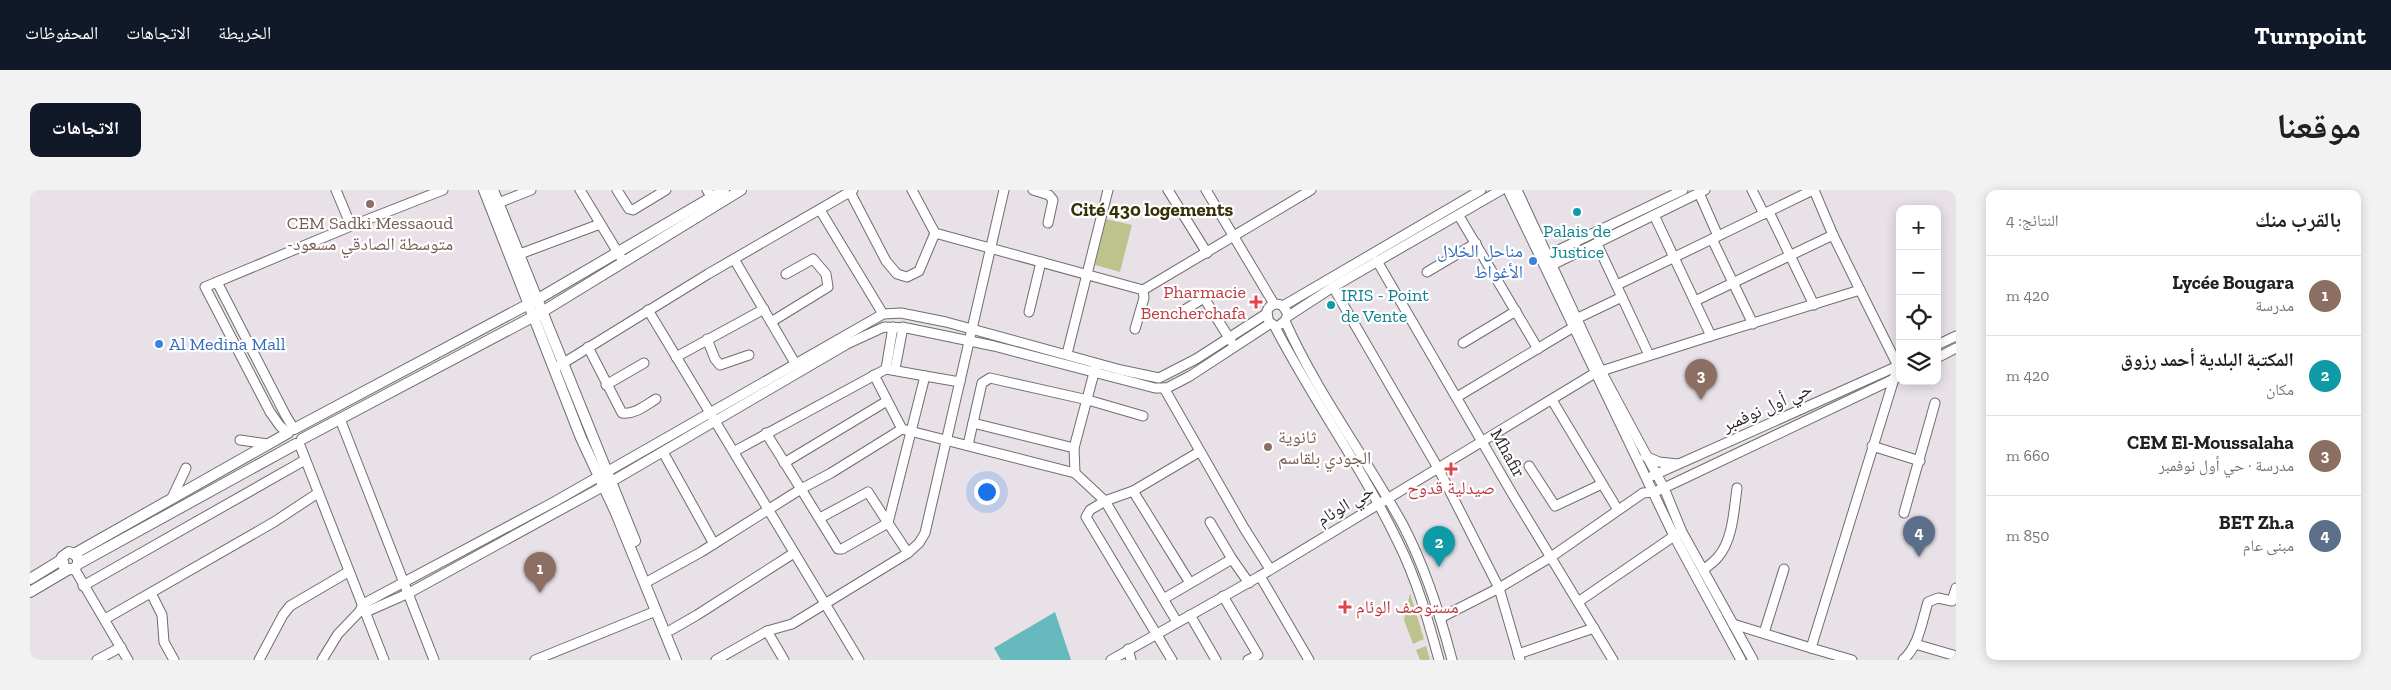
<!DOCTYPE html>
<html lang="ar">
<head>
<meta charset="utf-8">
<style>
  body { margin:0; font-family:"Zilla Slab","Noto Naskh Arabic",serif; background:#f2f2f2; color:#202124; direction:rtl }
  .controls { position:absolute; right:15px; top:15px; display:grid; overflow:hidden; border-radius:10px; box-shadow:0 2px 12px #0003 }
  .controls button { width:45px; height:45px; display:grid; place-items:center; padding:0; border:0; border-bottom:1px solid #e0e0e0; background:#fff; color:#202124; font:25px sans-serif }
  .you { position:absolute; left:956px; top:301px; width:18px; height:18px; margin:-12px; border:4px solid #fff; border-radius:50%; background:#1a73e8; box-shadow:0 0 0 8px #1a73e833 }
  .badge { display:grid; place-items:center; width:32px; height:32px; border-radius:50%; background:#111827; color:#fff; font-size:16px; font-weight:700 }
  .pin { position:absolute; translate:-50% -41px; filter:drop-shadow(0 1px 2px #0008) }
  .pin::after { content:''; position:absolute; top:26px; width:18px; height:15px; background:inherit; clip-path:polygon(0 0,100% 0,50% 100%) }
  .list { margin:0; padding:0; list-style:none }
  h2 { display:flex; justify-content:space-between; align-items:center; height:65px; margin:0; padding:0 20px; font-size:21px }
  h2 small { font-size:16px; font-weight:400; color:#757577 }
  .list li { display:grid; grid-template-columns:32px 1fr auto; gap:15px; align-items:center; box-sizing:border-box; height:80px; padding:0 20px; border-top:1px solid #e0e0e0 }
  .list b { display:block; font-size:19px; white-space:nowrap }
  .list p { margin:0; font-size:16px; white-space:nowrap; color:#757577 }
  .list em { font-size:16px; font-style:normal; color:#757577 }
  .icon { flex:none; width:28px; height:28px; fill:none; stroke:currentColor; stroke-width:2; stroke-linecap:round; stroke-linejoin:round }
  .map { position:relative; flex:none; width:1926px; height:470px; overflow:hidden; direction:ltr; border-radius:10px }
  header { display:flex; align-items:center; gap:30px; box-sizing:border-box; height:70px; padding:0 25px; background:#111827; color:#fff }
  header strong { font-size:24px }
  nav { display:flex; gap:28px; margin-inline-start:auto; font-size:18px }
  .intro { display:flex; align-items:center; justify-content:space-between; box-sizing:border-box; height:120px; padding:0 30px }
  h1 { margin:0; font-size:35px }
  .button { padding:12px 22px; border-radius:10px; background:#111827; color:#fff; font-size:18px; font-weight:700 }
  main { display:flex; gap:30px; padding:0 30px }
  aside { flex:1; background:#fff; border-radius:10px; box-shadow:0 2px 12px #0003 }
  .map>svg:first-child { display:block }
  .green { fill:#bdc38c }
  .water { fill:#66b9bd }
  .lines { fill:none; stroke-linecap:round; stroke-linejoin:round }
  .minor-casing { stroke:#716c71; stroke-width:11 }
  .major-casing { stroke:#716c71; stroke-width:12 }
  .minor { stroke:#fff; stroke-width:9 }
  .major { stroke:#fff; stroke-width:10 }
  .education-dot { fill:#8d6e63; stroke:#fff; stroke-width:2 }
  .culture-dot { fill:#0f9aa8; stroke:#fff; stroke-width:2 }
  .shop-dot { fill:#3f7fe0; stroke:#fff; stroke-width:2 }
  .health-dot { fill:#e0444e; stroke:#fff; stroke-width:2 }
  .labels { text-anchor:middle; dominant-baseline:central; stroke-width:4.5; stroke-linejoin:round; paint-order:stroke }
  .education-label { font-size:18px; fill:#785e54; stroke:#fff }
  .culture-label { font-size:18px; fill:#0d838f; stroke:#fff }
  .shop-label { font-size:18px; fill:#366cbe; stroke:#fff; text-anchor:end }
  .health-label { font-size:18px; fill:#be3a42; stroke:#fff; text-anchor:end }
  .street-label { font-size:18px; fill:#2d2b2d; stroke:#fff }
  .neighbourhood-label { font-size:19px; font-weight:bold; fill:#363106; stroke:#fff }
</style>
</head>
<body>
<header>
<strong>Turnpoint</strong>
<nav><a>الخريطة</a><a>الاتجاهات</a><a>المحفوظات</a></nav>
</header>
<div class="intro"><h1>موقعنا</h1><a class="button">الاتجاهات</a></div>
<main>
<aside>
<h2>بالقرب منك<small>النتائج: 4</small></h2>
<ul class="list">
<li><span class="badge" style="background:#8d6e63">1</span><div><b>Lycée Bougara</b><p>مدرسة</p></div><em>420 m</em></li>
<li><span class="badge" style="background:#0f9aa8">2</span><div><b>المكتبة البلدية أحمد رزوق</b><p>مكان</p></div><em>420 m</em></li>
<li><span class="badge" style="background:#8d6e63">3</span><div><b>CEM El-Moussalaha</b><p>مدرسة · حي أول نوفمبر</p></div><em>660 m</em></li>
<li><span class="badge" style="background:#5c6f8a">4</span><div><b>BET Zh.a</b><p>مبنى عام</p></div><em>850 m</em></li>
</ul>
</aside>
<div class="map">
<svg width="1926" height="470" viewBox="0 0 1926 470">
  <rect width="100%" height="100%" fill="#e8e2e8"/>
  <g class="green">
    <polygon points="1076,29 1102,35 1090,82 1065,75"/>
    <polygon points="1380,403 1394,449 1383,454 1374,430"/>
    <polygon points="1396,456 1400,470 1390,470 1386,460"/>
  </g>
  <polygon class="water" points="1025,422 1041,470 971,470 964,458"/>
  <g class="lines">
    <defs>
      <g id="minor">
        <polyline points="306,0 321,36 413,0"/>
        <polyline points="550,0 593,71"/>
        <polyline points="587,0 599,19 603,20 636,0"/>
        <polyline points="677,0 685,13"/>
        <polyline points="882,0 905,43 1113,100 1114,108 1105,139"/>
        <polyline points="1003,0 1019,5 1023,10 1018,33"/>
        <polyline points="1138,0 1177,63"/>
        <polyline points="1176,0 1244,114"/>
        <polyline points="1478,0 1644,346 1711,470"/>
        <polyline points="1487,0 1571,181 1634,298 1652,342 1723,470"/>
        <polyline points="1722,0 1734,24"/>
        <polyline points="820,2 856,71 867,84 877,87 889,81 905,43"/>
        <polyline points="1669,3 1688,46"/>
        <polyline points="463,15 501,0"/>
        <polyline points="790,20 853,124"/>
        <polyline points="1739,22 1784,115"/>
        <polyline points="1429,26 1508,159"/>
        <polyline points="1682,49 1723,134"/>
        <polyline points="1567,54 1619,165"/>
        <polyline points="490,64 570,34"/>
        <polyline points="1514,67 1653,0"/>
        <polyline points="704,69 765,173"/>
        <polyline points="1347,71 1483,305 1583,470"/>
        <polyline points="1518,77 1675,0"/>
        <polyline points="1397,82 1446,53"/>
        <polyline points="187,92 256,226 264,239"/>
        <polyline points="1587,95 1783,0"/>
        <polyline points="1303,97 1408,278 1469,398 1490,470"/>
        <polyline points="1113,100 1281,0"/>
        <polyline points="1665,111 1803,45"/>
        <polyline points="618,120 829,470"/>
        <polyline points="999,122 1011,72"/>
        <polyline points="1151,122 1174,108 1201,151"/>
        <polyline points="1257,127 1303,97 1471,0"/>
        <polyline points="1548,128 1592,107"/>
        <path d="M1238,129L1237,121C1240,114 1247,112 1253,116L1451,0"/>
        <path d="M1255,131C1287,203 1335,266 1373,335C1395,377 1410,424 1422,470"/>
        <polyline points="741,132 798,97 796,84 783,69 756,84"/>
        <polyline points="1251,134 1255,131 1258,124 1253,116"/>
        <path d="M1244,135C1282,209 1332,277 1368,352C1387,390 1398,430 1409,470"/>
        <polyline points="1681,146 1830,100 1803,45 1784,0"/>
        <polyline points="677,149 685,169 690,175 719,165"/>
        <polyline points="1433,153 1486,121"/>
        <polyline points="1907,155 1926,146"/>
        <path d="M558,157L592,223C604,225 616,215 626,209"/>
        <polyline points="1037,164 1078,0"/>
        <polyline points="646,167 734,119"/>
        <polyline points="1907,168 1926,158"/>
        <polyline points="527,177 678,84 823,0"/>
        <polyline points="856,179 863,137"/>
        <polyline points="865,179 873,137"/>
        <polyline points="844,185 872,239"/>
        <polyline points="576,195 614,173"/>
        <polyline points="1134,198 1214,338 1240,379"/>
        <polyline points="1427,207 1542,138"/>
        <polyline points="1522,210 1588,320"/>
        <polyline points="310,229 404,470"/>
        <polyline points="943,233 1044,258"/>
        <polyline points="258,243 250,236 240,222 175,97 321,36"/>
        <polyline points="736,243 771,299 801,283 872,239 1045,283 1075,311 1147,432"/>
        <polyline points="210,250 238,254"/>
        <polyline points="269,253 354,470"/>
        <polyline points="938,255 952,193 960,188 1058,210 1113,226"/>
        <polyline points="1842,256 1890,271"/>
        <polyline points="705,261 856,179 895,186"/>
        <polyline points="633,262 684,354"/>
        <polyline points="1615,266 1629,272 1648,274"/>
        <polyline points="754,273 857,211"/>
        <polyline points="1499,276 1525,316 1572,294"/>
        <polyline points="1045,283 1044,258 1065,179"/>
        <polyline points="1622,286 1870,175"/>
        <polyline points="1103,301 1160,393"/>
        <polyline points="142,308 156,278"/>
        <polyline points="1874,323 1905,213"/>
        <polyline points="1180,332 1202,369"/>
        <polyline points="878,363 858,333 895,186 930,192"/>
        <polyline points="44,378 98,470"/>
        <path d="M1673,380C1678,376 1684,372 1688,367C1703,350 1704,319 1707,298"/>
        <polyline points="1230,386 1279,470"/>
        <polyline points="615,393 671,362 771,299 808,359 812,359 858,333 838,302 790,328"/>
        <polyline points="53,396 275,270"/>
        <polyline points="121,403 132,425 134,452 144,470"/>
        <polyline points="1193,406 1228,465 1218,470"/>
        <polyline points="1135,408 1202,369 1219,393"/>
        <polyline points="1548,412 1647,344"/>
        <polyline points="330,421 336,422 379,403 574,296 817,154 854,137 877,138 964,156 1125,198 1137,198 1160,186 1241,133"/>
        <polyline points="1160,425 1186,470"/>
        <polyline points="1410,428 1469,398 1521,367 1613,303 1624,302 1634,298 1870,186"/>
        <polyline points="75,429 244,332 288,303"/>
        <polyline points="1703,434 1781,458 1868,176 1830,100"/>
        <polyline points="641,440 667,425 764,363"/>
        <polyline points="737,441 754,470"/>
        <polyline points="1734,443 1754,379"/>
        <polyline points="1885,454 1926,466"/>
        <polyline points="1781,458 1822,470"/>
        <polyline points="1098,459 1101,470"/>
        <polyline points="1488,464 1564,438"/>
        <polyline points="67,470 91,457"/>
        <polyline points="229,470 253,425 260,416 318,382"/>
        <polyline points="292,470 308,444 330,421 333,414 524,312 853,124 871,123 916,132 1091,180 1129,188 1166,169 1236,124"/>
        <polyline points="505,470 626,421"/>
        <polyline points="686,470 737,441 762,434 878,363 889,353 895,343 974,0"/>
        <polyline points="1081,470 1230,386 1565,183 1681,146 1624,25"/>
        <polyline points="1142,470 1056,327 1060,320 1075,311 1103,301 1169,262"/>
        <path d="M1873,470C1889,456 1892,431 1898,412L1908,408L1922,411L1926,398"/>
      </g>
      <g id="major">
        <polyline points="454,0 551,248 586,323 646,470"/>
        <polyline points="463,0 605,351"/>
        <polyline points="264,239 508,109 694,0"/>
        <polyline points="272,249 512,122 711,0"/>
        <polyline points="44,364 258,243"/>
        <path d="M48,374V368L44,364L39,362L32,367L34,377C40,381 45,379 48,374L266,254"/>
        <polyline points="0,389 31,370"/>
        <polyline points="0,402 39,379"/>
      </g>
    </defs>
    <use href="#minor" class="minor-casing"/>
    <use href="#major" class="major-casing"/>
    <use href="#minor" class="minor"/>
    <use href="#major" class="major"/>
  </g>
  <g class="education-dot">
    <circle cx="340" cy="14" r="5"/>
    <circle cx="1238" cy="257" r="5"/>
  </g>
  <g class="culture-dot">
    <circle cx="1547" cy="22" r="5"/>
    <circle cx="1301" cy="115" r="5"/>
  </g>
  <g class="shop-dot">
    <circle cx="1503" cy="71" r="5"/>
    <circle cx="129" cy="154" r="5"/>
  </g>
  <g class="health-dot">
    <path d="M1223.5 104.5h5v5h5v5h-5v5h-5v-5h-5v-5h5z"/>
    <path d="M1418.5 271.5h5v5h5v5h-5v5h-5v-5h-5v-5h5z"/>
    <path d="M1312.5 409.5h5v5h5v5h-5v5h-5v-5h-5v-5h5z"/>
  </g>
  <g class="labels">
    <g class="education-label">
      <text x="340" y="33">CEM Sadki Messaoud<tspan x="340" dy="21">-متوسطة الصادقي مسعود</tspan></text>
      <text x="1248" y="247" text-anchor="start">ثانوية<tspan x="1248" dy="21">الجودي بلقاسم</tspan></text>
    </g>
    <g class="culture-label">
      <text x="1547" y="41">Palais de<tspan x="1547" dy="21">Justice</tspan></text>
      <text x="1311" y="105" text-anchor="start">IRIS - Point<tspan x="1311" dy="21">de Vente</tspan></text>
    </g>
    <g class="shop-label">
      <text x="1493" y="61">مناحل الخلال<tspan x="1493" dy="21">الأغواط</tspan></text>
      <text x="139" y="154" text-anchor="start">Al Medina Mall</text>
    </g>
    <g class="health-label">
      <text x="1216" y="102">Pharmacie<tspan x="1216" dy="21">Bencherchafa</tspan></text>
      <text x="1421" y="298" text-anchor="middle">صيدلية قدوح</text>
      <text x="1326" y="417" text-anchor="start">مستوصف الوئام</text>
    </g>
    <g class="street-label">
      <text transform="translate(1737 217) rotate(-24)">حي أول نوفمبر</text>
      <text transform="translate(1478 263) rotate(61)">Mhafir</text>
      <text transform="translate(1315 315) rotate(-31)">حي الوئام</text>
    </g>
    <g class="neighbourhood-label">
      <text x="1122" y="19">Cité 430 logements</text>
    </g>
  </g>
</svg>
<div class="controls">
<button>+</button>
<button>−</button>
<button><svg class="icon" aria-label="locate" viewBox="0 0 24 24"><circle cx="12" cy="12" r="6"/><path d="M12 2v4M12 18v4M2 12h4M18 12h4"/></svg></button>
<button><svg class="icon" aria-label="layers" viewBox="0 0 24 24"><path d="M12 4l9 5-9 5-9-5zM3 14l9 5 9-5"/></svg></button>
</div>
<div class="you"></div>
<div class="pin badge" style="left:510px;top:403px;background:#8d6e63">1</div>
<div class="pin badge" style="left:1409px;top:377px;background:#0f9aa8">2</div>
<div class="pin badge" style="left:1671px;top:210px;background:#8d6e63">3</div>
<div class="pin badge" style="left:1889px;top:367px;background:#5c6f8a">4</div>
</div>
</main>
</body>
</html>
